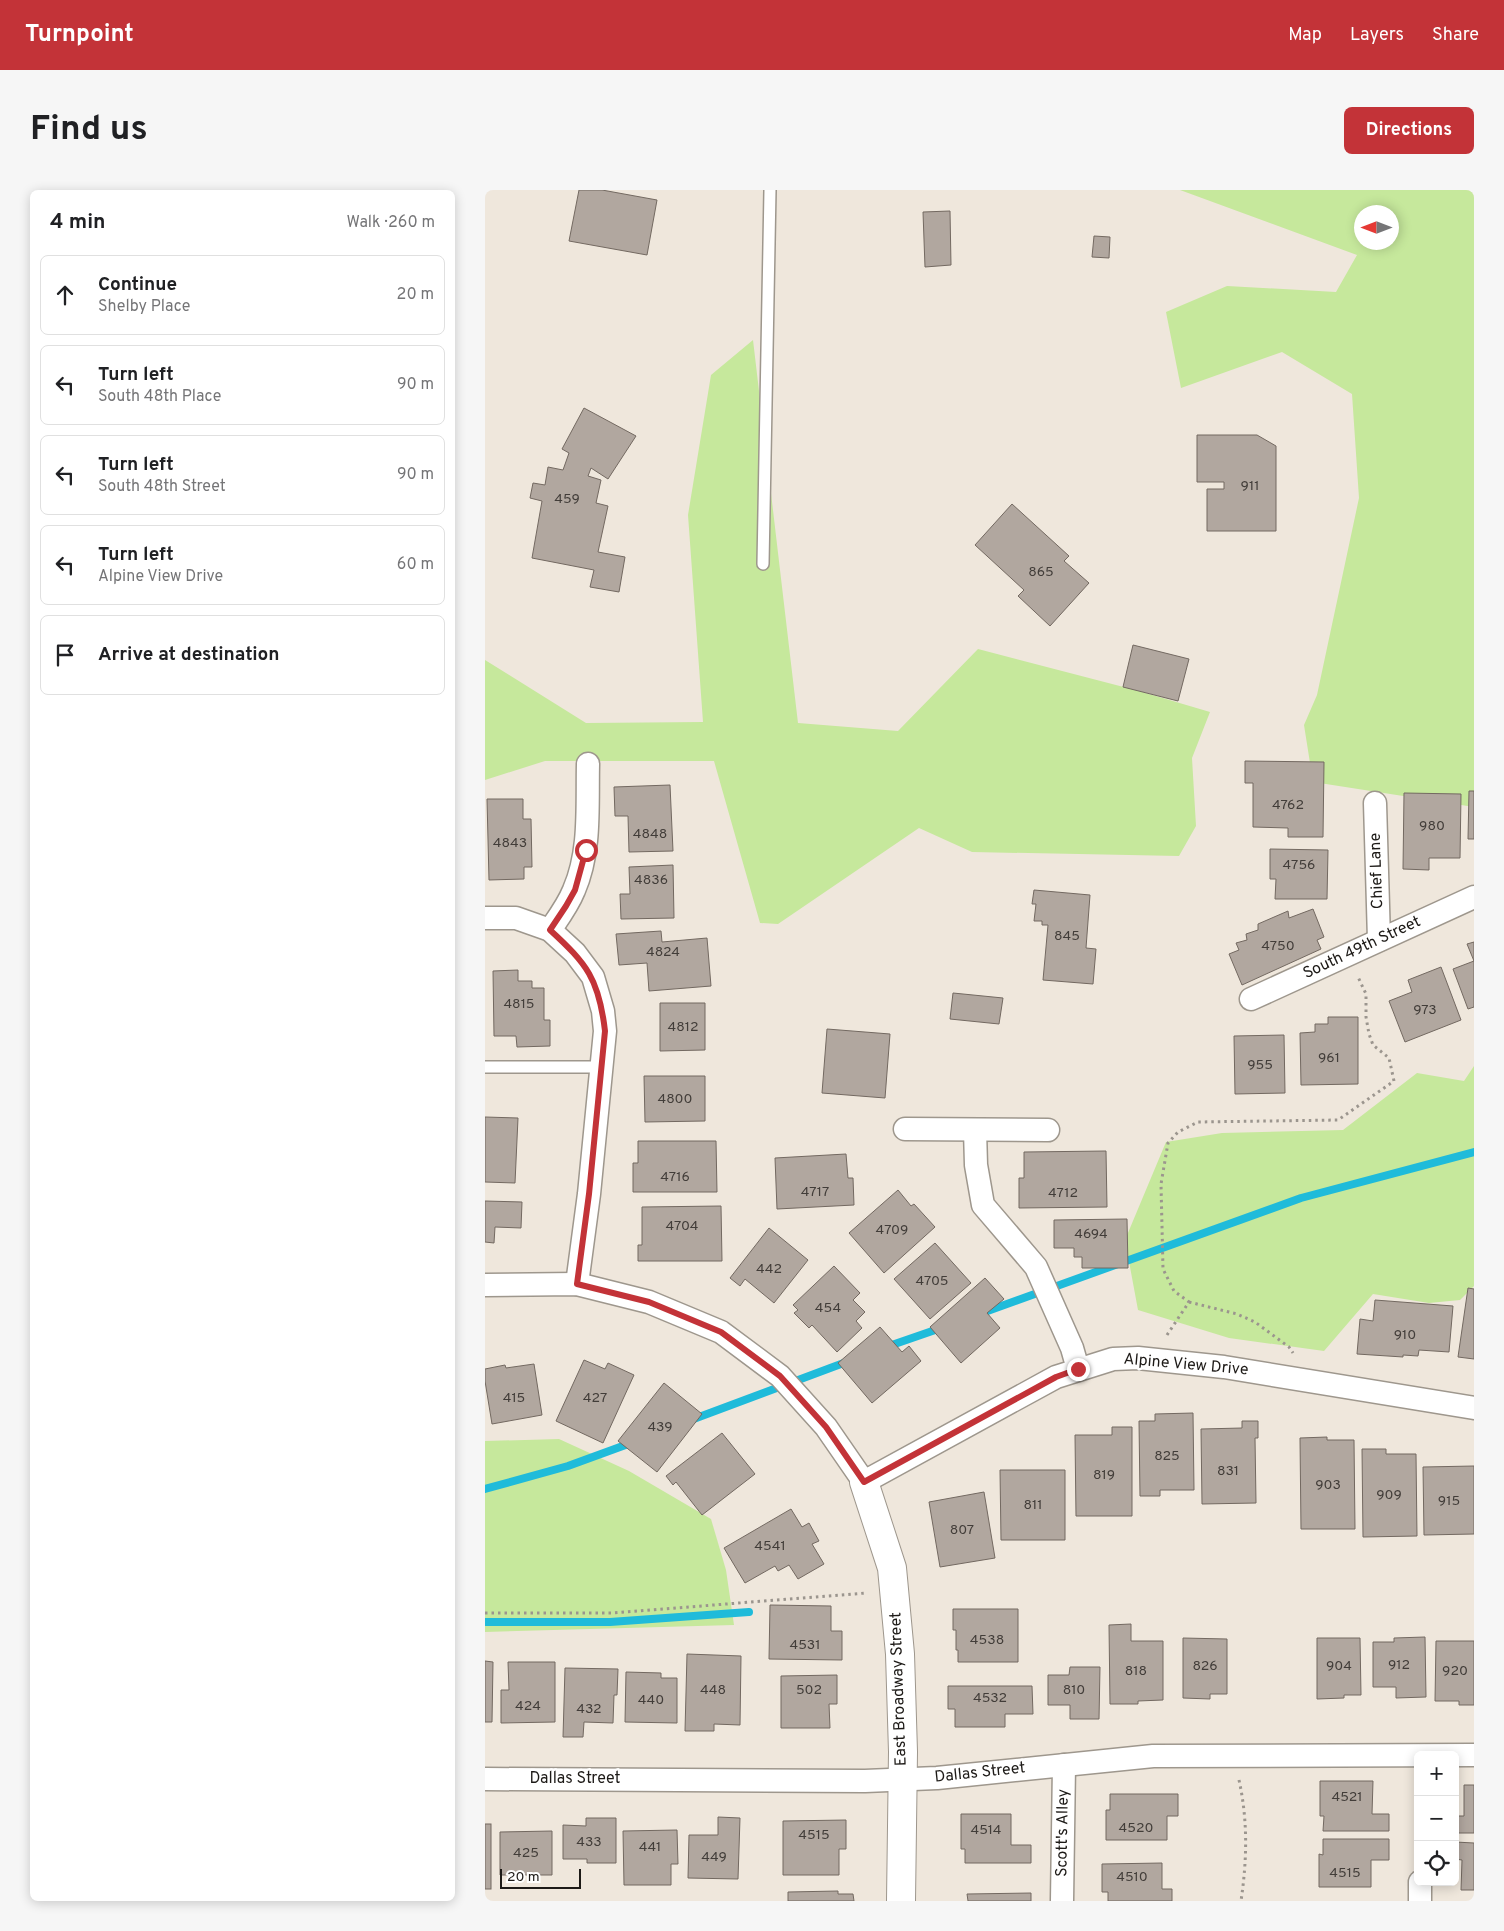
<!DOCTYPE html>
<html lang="en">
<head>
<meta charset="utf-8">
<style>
  body { margin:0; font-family:Overpass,sans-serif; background:#f6f6f6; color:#202124 }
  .controls { position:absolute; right:15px; bottom:15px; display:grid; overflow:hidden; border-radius:8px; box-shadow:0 2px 12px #0003 }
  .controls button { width:45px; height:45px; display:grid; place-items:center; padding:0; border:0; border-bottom:1px solid #e0e0e0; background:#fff; color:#202124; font:25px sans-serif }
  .compass { position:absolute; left:869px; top:15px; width:45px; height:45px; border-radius:50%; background:#fff; box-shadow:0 2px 12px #0003; rotate:270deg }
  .scale { position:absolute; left:15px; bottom:12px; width:81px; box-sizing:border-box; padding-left:5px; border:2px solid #1d1a17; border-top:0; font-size:14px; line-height:18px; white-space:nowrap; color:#1d1a17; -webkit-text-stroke:4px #fff; paint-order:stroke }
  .stop { position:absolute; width:15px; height:15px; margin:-11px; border:4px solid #c33338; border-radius:50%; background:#fff }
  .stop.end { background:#c33338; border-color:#fff; box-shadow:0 1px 5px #0008 }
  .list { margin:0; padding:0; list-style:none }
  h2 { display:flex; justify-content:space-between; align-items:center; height:65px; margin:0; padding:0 20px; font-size:21px }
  h2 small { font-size:16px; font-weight:400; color:#757577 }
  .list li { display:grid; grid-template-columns:32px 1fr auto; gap:15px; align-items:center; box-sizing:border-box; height:80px; margin:0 10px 10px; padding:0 10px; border:1px solid #e0e0e0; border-radius:8px }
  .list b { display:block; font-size:19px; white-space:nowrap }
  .list p { margin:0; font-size:16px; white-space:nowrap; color:#757577 }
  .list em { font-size:16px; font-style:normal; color:#757577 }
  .icon { flex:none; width:28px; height:28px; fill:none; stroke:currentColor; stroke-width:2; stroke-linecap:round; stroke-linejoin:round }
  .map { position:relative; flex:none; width:989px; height:1711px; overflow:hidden; border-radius:8px }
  header { display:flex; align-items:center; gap:30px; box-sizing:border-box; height:70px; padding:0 25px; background:#c33338; color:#fff }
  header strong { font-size:24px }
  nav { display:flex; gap:28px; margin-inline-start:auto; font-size:18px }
  .intro { display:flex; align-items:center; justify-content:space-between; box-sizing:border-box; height:120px; padding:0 30px }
  h1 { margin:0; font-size:35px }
  .button { padding:12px 22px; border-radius:8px; background:#c33338; color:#fff; font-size:18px; font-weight:700 }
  main { display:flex; gap:30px; padding:0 30px }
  aside { flex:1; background:#fff; border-radius:8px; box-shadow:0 2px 12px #0003 }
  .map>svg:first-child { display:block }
  .green { fill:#c6e89c; fill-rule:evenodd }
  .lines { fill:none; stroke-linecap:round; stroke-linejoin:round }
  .stream { stroke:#1fbbda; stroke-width:8 }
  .building { fill:#b1a79f; stroke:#736961 }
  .lane-casing { stroke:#9e978d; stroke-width:14 }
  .street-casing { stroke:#9e978d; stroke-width:25 }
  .secondary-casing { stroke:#9e978d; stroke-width:30 }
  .path { stroke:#9b958e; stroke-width:3; stroke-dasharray:2.5 4; stroke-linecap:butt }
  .lane { stroke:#fff; stroke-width:11 }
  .street { stroke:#fff; stroke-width:22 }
  .secondary { stroke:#fff; stroke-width:28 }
  .route { stroke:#c33338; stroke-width:6 }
  .labels { text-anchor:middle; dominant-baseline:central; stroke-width:4.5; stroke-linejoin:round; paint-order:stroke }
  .number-label { font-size:14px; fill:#423d39 }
  .street-label { font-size:16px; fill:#1d1a17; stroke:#fff }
</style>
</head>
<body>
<header>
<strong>Turnpoint</strong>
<nav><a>Map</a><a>Layers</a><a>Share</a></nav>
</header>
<div class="intro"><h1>Find us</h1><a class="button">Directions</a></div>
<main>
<aside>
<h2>4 min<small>Walk · 260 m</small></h2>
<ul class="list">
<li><svg class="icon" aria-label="ahead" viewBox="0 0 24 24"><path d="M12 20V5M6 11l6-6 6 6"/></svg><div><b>Continue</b><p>Shelby Place</p></div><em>20 m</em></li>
<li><svg class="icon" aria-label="left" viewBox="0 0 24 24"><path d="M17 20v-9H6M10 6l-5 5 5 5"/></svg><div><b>Turn left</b><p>South 48th Place</p></div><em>90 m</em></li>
<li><svg class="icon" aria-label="left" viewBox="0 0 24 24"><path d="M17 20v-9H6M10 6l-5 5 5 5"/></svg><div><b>Turn left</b><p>South 48th Street</p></div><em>90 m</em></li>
<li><svg class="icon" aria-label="left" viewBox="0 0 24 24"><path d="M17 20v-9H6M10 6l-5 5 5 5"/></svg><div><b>Turn left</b><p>Alpine View Drive</p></div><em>60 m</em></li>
<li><svg class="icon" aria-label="arrive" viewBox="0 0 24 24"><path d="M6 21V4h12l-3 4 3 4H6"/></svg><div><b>Arrive at destination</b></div></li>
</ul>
</aside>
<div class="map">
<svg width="989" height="1711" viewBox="0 0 989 1711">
  <rect width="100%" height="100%" fill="#efe7dc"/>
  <g class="green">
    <path d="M695,0H989V617L828,592L819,535L832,505L874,308L867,204L797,162L696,198L681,122L742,96L851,102L872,65ZM876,22H906V52H876Z"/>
    <polygon points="268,150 313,533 413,541 493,459 654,501 725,522 707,568 711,636 694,666 487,662 434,638 293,734 275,733 229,571 60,571 0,590 0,470 101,533 218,532 203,325 226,185"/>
    <polygon points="989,876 989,1096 975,1110 944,1113 888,1104 839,1161 744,1148 653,1120 640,1050 681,952 737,943 858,940 932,883 979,891"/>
    <polygon points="74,1249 144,1281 226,1329 241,1380 249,1435 0,1442 0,1251"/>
  </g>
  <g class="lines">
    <g class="stream">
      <polyline points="497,1123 816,1008 989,962"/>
      <polyline points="401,1157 456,1138"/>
      <polyline points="206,1230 364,1171"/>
      <polyline points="0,1299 83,1276 146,1253"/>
      <polyline points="0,1432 125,1432 264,1422"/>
    </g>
  </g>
  <g class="building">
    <polygon points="94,0 117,0 172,10 162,65 84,51"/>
    <polygon points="465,21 466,75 440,77 438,22"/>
    <polygon points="609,46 625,47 624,68 607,67"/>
    <polygon points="99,218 151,246 123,289 106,278 103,286 116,290 111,313 123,316 113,362 140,367 134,402 105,397 109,380 47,368 57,311 45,308 48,293 60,295 63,277 78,280 84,263 77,259"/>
    <polygon points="712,245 772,245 791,256 791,341 722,341 722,299 739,299 739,292 712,292"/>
    <polygon points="527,314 584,366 579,371 604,393 565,436 533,406 539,400 490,355"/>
    <polygon points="648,455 704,469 693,511 638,497"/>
    <polygon points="760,571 839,572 838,647 803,647 803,638 768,637 768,593 760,593"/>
    <polygon points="185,595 188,661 144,662 143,626 130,626 129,597"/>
    <polygon points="984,601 989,601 989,649 983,649"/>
    <polygon points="919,603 976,604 975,668 944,668 944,680 918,679"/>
    <polygon points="2,609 38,609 38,629 46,629 47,677 39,677 39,689 4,690"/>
    <polygon points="785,659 843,660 842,709 790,709 791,689 785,689"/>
    <polygon points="188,675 189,728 136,729 135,704 145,704 144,677"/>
    <polygon points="549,700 605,705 601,758 611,759 608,794 558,790 563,735 557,735 557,731 549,731 551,714 547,714"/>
    <polygon points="828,719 839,747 832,750 836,759 757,795 744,764 754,760 751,753 762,750 761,744 773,740 773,734 803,721 804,728"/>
    <polygon points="176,741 177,752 222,748 226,796 164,801 162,773 134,775 131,744"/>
    <polygon points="989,752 989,817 983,819 968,779 989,771 982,754"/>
    <polygon points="956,777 976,830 920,852 904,811 927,802 923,790"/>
    <polygon points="33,780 33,791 47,791 47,798 59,798 59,830 65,830 65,856 32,857 31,846 9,846 8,781"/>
    <polygon points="468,803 518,808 514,834 465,829"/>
    <polygon points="175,813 220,813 220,860 175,861"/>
    <polygon points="843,827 873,827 873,894 816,895 815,843 830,842 830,834 843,834"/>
    <polygon points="342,839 405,844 400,908 337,903"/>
    <polygon points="799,845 800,903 750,904 749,846"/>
    <polygon points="159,886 220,886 220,931 160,932"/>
    <polygon points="0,927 33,928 30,993 0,992"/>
    <polygon points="153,951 231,951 232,1002 148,1002 148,973 153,973"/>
    <polygon points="621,961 622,1017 534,1018 534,988 539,988 539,962"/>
    <polygon points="361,964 363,988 368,988 369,1015 292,1019 290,968"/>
    <polygon points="413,1000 426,1016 429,1014 450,1037 399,1083 364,1043"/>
    <polygon points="0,1011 37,1012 36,1038 10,1037 9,1053 0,1052"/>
    <polygon points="236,1016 237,1071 153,1071 153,1055 157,1055 157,1017"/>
    <polygon points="642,1029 643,1078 597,1078 597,1067 589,1067 589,1058 569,1058 569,1030"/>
    <polygon points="284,1038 323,1070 289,1113 260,1089 255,1096 245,1088"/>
    <polygon points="450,1053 486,1093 445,1129 409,1089"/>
    <polygon points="349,1076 375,1103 368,1110 380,1122 371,1131 377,1138 352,1162 327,1135 324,1138 309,1123 313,1120 308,1115"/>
    <polygon points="500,1088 519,1109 502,1123 515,1138 476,1173 445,1137"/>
    <polygon points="983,1098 989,1099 989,1169 973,1167"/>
    <polygon points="890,1110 968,1116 964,1162 934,1160 933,1166 918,1165 918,1167 872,1164 875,1129 888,1131"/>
    <polygon points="395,1137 417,1162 424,1156 436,1171 387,1213 353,1173"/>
    <polygon points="99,1170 120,1179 123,1173 149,1185 118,1253 71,1231"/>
    <polygon points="49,1174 57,1225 7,1234 0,1191 0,1179 20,1175 21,1178"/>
    <polygon points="179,1193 217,1224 172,1282 133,1251"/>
    <polygon points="708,1223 709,1300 675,1300 675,1306 655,1306 654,1231 670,1231 670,1224"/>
    <polygon points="757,1231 773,1231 773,1248 770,1248 771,1313 717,1314 716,1239 757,1238"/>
    <polygon points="627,1237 647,1237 647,1326 591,1326 590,1245 627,1245"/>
    <polygon points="237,1243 270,1284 217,1325 191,1292 188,1295 181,1286"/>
    <polygon points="842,1247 842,1250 869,1250 870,1339 816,1339 815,1248"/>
    <polygon points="877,1259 901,1259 901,1264 931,1264 932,1346 878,1347"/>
    <polygon points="989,1276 989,1344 939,1345 938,1277"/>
    <polygon points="515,1280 580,1280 580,1350 516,1350"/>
    <polygon points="499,1302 510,1368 455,1377 444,1312"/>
    <polygon points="306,1319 317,1337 324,1333 334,1351 327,1354 339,1374 313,1389 304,1375 293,1381 290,1376 260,1393 239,1358"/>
    <polygon points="285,1415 346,1416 346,1441 357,1441 357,1470 284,1469"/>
    <polygon points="468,1419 533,1419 533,1472 473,1472 473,1460 471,1460 471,1440 468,1440"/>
    <polygon points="646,1434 646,1451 678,1451 678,1510 653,1511 653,1514 625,1514 624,1435"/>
    <polygon points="940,1447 941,1507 911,1508 911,1497 888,1497 888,1452 909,1452 909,1448"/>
    <polygon points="698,1448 742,1449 742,1504 725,1504 725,1509 698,1508"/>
    <polygon points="832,1448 875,1448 876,1505 859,1505 859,1508 832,1509"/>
    <polygon points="951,1451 989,1451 989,1515 974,1515 974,1511 950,1511"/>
    <polygon points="202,1464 256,1466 255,1535 229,1534 229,1541 200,1541"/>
    <polygon points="0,1471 8,1472 7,1532 0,1532"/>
    <polygon points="23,1472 70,1472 70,1532 16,1533 16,1500 24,1500"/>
    <polygon points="585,1477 615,1477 614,1529 585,1529 585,1515 563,1515 563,1485 584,1485"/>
    <polygon points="80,1478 133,1479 132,1505 129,1505 128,1533 99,1532 98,1547 78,1547"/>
    <polygon points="141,1482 176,1483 176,1488 192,1488 192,1533 140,1532"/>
    <polygon points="352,1485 352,1514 344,1514 345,1538 296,1538 296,1486"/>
    <polygon points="463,1496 547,1496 548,1524 520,1524 520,1537 470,1537 470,1519 463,1519"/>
    <polygon points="835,1591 888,1591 887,1624 904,1624 904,1641 838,1641 839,1626 835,1626"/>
    <polygon points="979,1595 989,1595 989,1643 970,1643 970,1626 979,1626"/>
    <polygon points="625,1604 693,1604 693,1626 682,1626 682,1650 621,1650 621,1620 625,1620"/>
    <polygon points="476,1624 526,1624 526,1655 546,1655 546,1673 480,1673 480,1659 476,1659"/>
    <polygon points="233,1627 255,1628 253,1689 203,1688 204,1645 233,1645"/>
    <polygon points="101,1628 131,1628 131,1673 102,1673 102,1669 78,1669 78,1635 101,1636"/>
    <polygon points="361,1630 361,1659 354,1659 354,1685 298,1685 298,1631"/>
    <rect x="0" y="1634" width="6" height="65"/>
    <polygon points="192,1640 193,1674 186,1674 186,1695 139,1695 138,1641"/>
    <polygon points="67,1641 67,1685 15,1685 15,1642"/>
    <polygon points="838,1649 904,1649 904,1670 886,1670 886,1697 834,1697 834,1664 838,1665"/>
    <polygon points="970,1652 989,1653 989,1700 976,1700 977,1670 970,1669"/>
    <polygon points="677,1673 677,1699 687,1699 687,1711 623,1711 623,1702 617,1702 617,1674"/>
    <polygon points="353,1701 353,1704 368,1704 369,1711 303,1711 303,1702"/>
    <polygon points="546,1703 546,1711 483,1711 482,1704"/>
  </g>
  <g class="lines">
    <defs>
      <g id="lane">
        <polyline points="278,374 285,0"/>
        <polyline points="0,877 116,877"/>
      </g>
      <g id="street">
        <polyline points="890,613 894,750"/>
        <polyline points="0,728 31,728 65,740 90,763 108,787 118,821 120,841 104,1004 92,1094"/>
        <path d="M65,740C74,727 83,715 89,700C106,661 102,616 103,574"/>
        <polyline points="766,809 989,707"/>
        <polyline points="420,939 563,940"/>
        <polyline points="490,940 491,975 498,1015 551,1077 587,1158 593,1179"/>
        <polyline points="0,1095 92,1094 164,1112 236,1142 295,1186 341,1237 379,1292 571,1187 628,1169 653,1168 739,1177 989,1218"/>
        <polyline points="0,1589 380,1591 452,1588 668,1566 989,1565"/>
        <polyline points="577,1711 579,1575"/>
        <polyline points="935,1711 935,1692"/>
      </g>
      <polyline id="secondary" points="379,1292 407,1378 415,1464 418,1562 416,1711"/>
    </defs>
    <use href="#lane" class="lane-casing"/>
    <use href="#street" class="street-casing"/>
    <use href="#secondary" class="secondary-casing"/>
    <g class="path">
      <polyline points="704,1112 752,1124 770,1132 804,1157 808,1163"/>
      <polyline points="682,1145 704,1112 689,1101 678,1079 676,994 683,953 693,942 713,932 853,930 909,891 904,868 888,855 884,844 881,827 881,804 873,787"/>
      <polyline points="0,1423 127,1423 381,1403"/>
      <path d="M754,1590C763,1631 762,1670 756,1711"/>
    </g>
    <use href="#lane" class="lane"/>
    <use href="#street" class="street"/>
    <use href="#secondary" class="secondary"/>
  </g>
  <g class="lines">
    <path class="route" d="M101,660L90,700L81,716L65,740C102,774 114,789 120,841L104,1004L92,1094L164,1112L236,1142L295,1186L341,1237L379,1292L571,1187L593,1179"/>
  </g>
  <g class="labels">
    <g class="number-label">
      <text x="765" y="296">911</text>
      <text x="82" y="309">459</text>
      <text x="556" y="382">865</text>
      <text x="803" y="615">4762</text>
      <text x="947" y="636">980</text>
      <text x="165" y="644">4848</text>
      <text x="25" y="653">4843</text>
      <text x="814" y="675">4756</text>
      <text x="166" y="690">4836</text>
      <text x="582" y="746">845</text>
      <text x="793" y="756">4750</text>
      <text x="178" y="762">4824</text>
      <text x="34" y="814">4815</text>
      <text x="940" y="820">973</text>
      <text x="198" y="837">4812</text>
      <text x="844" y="868">961</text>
      <text x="775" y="875">955</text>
      <text x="190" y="909">4800</text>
      <text x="190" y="987">4716</text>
      <text x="330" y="1002">4717</text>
      <text x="578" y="1003">4712</text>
      <text x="197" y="1036">4704</text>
      <text x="407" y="1040">4709</text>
      <text x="606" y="1044">4694</text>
      <text x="284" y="1079">442</text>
      <text x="447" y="1091">4705</text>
      <text x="343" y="1118">454</text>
      <text x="920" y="1145">910</text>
      <text x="29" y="1208">415</text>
      <text x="110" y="1208">427</text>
      <text x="175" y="1237">439</text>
      <text x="682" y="1266">825</text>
      <text x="743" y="1281">831</text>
      <text x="619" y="1285">819</text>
      <text x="843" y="1295">903</text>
      <text x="904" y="1305">909</text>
      <text x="964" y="1311">915</text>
      <text x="548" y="1315">811</text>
      <text x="477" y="1340">807</text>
      <text x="285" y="1356">4541</text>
      <text x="502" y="1450">4538</text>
      <text x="320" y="1455">4531</text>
      <text x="914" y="1475">912</text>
      <text x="720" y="1476">826</text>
      <text x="854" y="1476">904</text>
      <text x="651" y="1481">818</text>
      <text x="970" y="1481">920</text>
      <text x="228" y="1500">448</text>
      <text x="324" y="1500">502</text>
      <text x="589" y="1500">810</text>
      <text x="505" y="1508">4532</text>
      <text x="166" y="1510">440</text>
      <text x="43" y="1516">424</text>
      <text x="104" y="1519">432</text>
      <text x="862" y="1607">4521</text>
      <text x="651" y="1638">4520</text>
      <text x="501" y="1640">4514</text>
      <text x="329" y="1645">4515</text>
      <text x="104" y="1652">433</text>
      <text x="165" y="1657">441</text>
      <text x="41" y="1663">425</text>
      <text x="229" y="1667">449</text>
      <text x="860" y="1683">4515</text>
      <text x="647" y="1687">4510</text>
    </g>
    <g class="street-label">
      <text transform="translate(892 681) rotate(-92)">Chief Lane</text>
      <text transform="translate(877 758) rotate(-25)">South 49th Street</text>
      <text transform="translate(701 1175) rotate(5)">Alpine View Drive</text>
      <text transform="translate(414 1499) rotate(-92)">East Broadway Street</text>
      <text transform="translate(495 1583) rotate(-6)">Dallas Street</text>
      <text x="90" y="1589">Dallas Street</text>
      <text transform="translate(578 1643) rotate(-89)">Scott's Alley</text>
    </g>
  </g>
</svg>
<div class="controls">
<button>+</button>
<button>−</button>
<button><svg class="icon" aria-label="locate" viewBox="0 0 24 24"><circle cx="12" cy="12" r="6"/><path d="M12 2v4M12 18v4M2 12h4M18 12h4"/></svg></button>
</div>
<svg class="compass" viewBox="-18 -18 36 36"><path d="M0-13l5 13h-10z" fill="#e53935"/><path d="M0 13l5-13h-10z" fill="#757577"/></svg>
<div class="scale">20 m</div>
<div class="stop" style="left:101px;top:660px"></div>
<div class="stop end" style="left:593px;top:1179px"></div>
</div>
</main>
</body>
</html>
